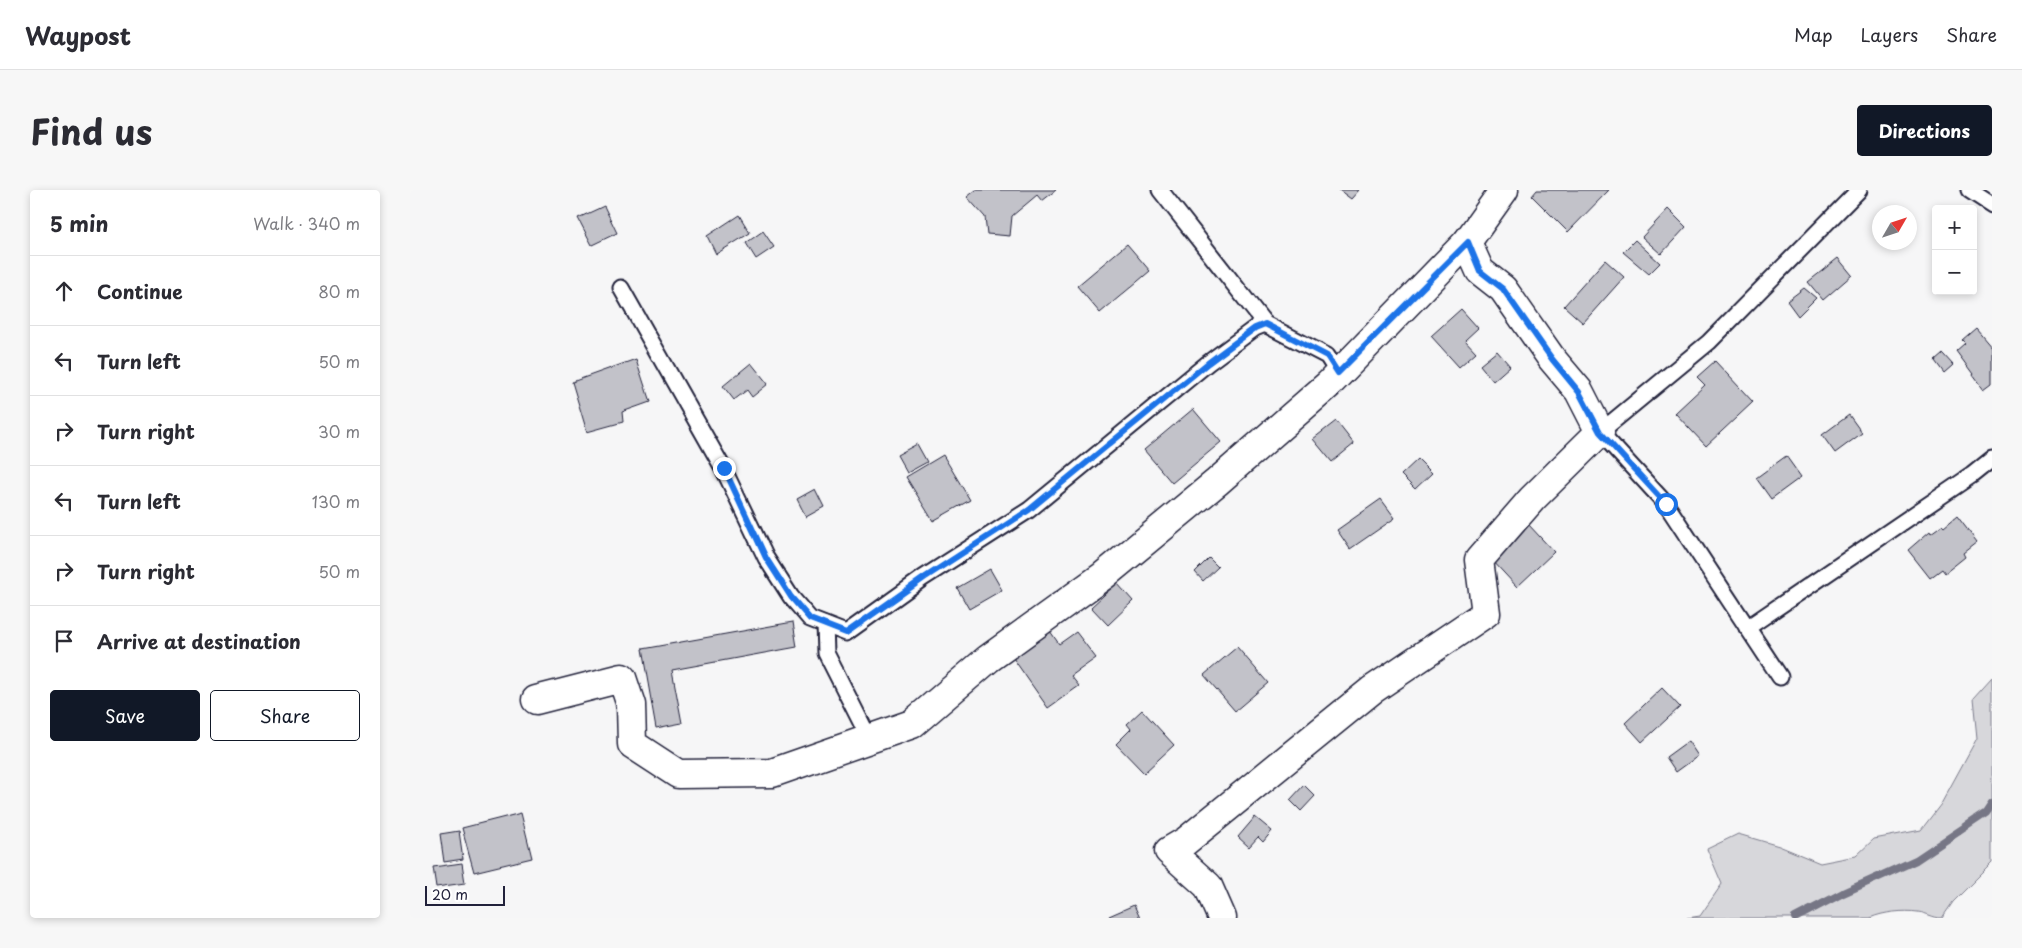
<!DOCTYPE html>
<html lang="en">
<head>
<meta charset="utf-8">
<style>
  body { margin:0; font-family:"Playpen Sans",sans-serif; background:#f7f7f7; color:#2b2b33 }
  .controls { position:absolute; right:15px; top:15px; display:grid; overflow:hidden; border-radius:5px; box-shadow:0 2px 8px #0003 }
  .controls button { width:45px; height:45px; display:grid; place-items:center; padding:0; border:0; border-bottom:1px solid #e1e1e2; background:#fff; color:#2b2b33; font:25px sans-serif }
  .compass { position:absolute; left:1462px; top:15px; width:45px; height:45px; border-radius:50%; background:#fff; box-shadow:0 2px 8px #0003; rotate:51deg }
  .scale { position:absolute; left:15px; bottom:12px; width:80px; box-sizing:border-box; padding-left:5px; border:2px solid #22223b; border-top:0; font-size:14px; line-height:18px; white-space:nowrap; color:#22223b; -webkit-text-stroke:4px #fff; paint-order:stroke }
  .stop { position:absolute; width:15px; height:15px; margin:-11px; border:4px solid #1a73e8; border-radius:50%; background:#fff }
  .stop.end { background:#1a73e8; border-color:#fff; box-shadow:0 1px 5px #0008 }
  .list { margin:0; padding:0; list-style:none }
  h2 { display:flex; justify-content:space-between; align-items:center; height:65px; margin:0; padding:0 20px; font-size:21px }
  h2 small { font-size:16px; font-weight:400; color:#7c7c81 }
  .list li { display:grid; grid-template-columns:32px 1fr auto; gap:15px; align-items:center; box-sizing:border-box; height:70px; padding:0 20px; border-top:1px solid #e1e1e2 }
  .list b { display:block; font-size:19px; white-space:nowrap }
  .list em { font-size:16px; font-style:normal; color:#7c7c81 }
  .actions { display:flex; gap:10px; padding:15px 20px }
  .actions a { flex:1; padding:11px 0; border:1px solid #111827; border-radius:5px; text-align:center; font-size:18px; color:#111827 }
  .actions .main { background:#111827; color:#fff }
  .icon { flex:none; width:28px; height:28px; fill:none; stroke:currentColor; stroke-width:2; stroke-linecap:round; stroke-linejoin:round }
  .map { position:relative; flex:none; width:1582px; height:728px; overflow:hidden; border-radius:5px }
  header { display:flex; align-items:center; gap:30px; box-sizing:border-box; height:70px; padding:0 25px; background:#fff; border-bottom:1px solid #e1e1e2 }
  header strong { font-size:24px }
  nav { display:flex; gap:28px; margin-inline-start:auto; font-size:18px }
  .intro { display:flex; align-items:center; justify-content:space-between; box-sizing:border-box; height:120px; padding:0 30px }
  h1 { margin:0; font-size:35px }
  .button { padding:12px 22px; border-radius:5px; background:#111827; color:#fff; font-size:18px; font-weight:700 }
  main { display:flex; gap:30px; padding:0 30px }
  aside { flex:1; background:#fff; border-radius:5px; box-shadow:0 2px 8px #0003 }
  .map>svg:first-child { display:block }
  .green { fill:#d7d7db; stroke:#7c7c8b }
  .lines { fill:none; stroke-linecap:round; stroke-linejoin:round }
  .stream { stroke:#767685; stroke-width:8 }
  .building { fill:#c2c2c9; stroke:#22223b }
  .service-casing { stroke:#22223b; stroke-width:19 }
  .minor-casing { stroke:#22223b; stroke-width:31 }
  .service { stroke:#fff; stroke-width:15 }
  .minor { stroke:#fff; stroke-width:28 }
  .route { stroke:#1a73e8; stroke-width:6 }
</style>
</head>
<body>
<header>
<strong>Waypost</strong>
<nav><a>Map</a><a>Layers</a><a>Share</a></nav>
</header>
<div class="intro"><h1>Find us</h1><a class="button">Directions</a></div>
<main>
<aside>
<h2>5 min<small>Walk · 340 m</small></h2>
<ul class="list">
<li><svg class="icon" aria-label="ahead" viewBox="0 0 24 24"><path d="M12 20V5M6 11l6-6 6 6"/></svg><div><b>Continue</b></div><em>80 m</em></li>
<li><svg class="icon" aria-label="left" viewBox="0 0 24 24"><path d="M17 20v-9H6M10 6l-5 5 5 5"/></svg><div><b>Turn left</b></div><em>50 m</em></li>
<li><svg class="icon" aria-label="right" viewBox="0 0 24 24"><path d="M7 20v-9h11M14 6l5 5-5 5"/></svg><div><b>Turn right</b></div><em>30 m</em></li>
<li><svg class="icon" aria-label="left" viewBox="0 0 24 24"><path d="M17 20v-9H6M10 6l-5 5 5 5"/></svg><div><b>Turn left</b></div><em>130 m</em></li>
<li><svg class="icon" aria-label="right" viewBox="0 0 24 24"><path d="M7 20v-9h11M14 6l5 5-5 5"/></svg><div><b>Turn right</b></div><em>50 m</em></li>
<li><svg class="icon" aria-label="arrive" viewBox="0 0 24 24"><path d="M6 21V4h12l-3 4 3 4H6"/></svg><div><b>Arrive at destination</b></div></li>
</ul>
<div class="actions"><a class="main">Save</a><a>Share</a></div>
</aside>
<div class="map">
<svg width="1582" height="728" viewBox="0 0 1582 728">
  <rect width="100%" height="100%" fill="#f6f6f7"/>
  <filter id="ink" filterUnits="userSpaceOnUse"><feTurbulence type="fractalNoise" baseFrequency=".02" numOctaves="2"/><feDisplacementMap in="SourceGraphic" scale="10" xChannelSelector="R" yChannelSelector="G"/><feConvolveMatrix kernelMatrix="1 2 1 2 8 2 1 2 1" color-interpolation-filters="sRGB"/></filter>
  <g filter="url(#ink)">
    <path class="green" d="M1582,487V673L1543,712L1532,728C1523,728 1517,723 1508,722C1494,720 1473,722 1460,728H1277L1290,726L1312,694L1297,659L1328,644L1369,656L1410,673L1446,666L1464,649L1511,640L1531,614L1567,548L1563,508Z"/>
    <g class="lines">
      <polyline class="stream" points="1385,728 1433,703 1506,670 1576,623 1582,614"/>
    </g>
    <g class="building">
      <polygon points="566,0 646,0 632,11 627,5 602,26 600,46 577,44 575,27 557,7"/>
      <polygon points="929,0 949,0 941,9"/>
      <polygon points="1127,0 1199,0 1158,42 1122,6"/>
      <polygon points="194,16 207,43 182,55 168,28"/>
      <polygon points="1258,19 1276,37 1251,64 1232,47"/>
      <polygon points="329,25 340,43 306,64 297,46"/>
      <polygon points="353,41 364,57 346,69 336,53"/>
      <polygon points="1225,50 1250,73 1239,84 1213,62"/>
      <polygon points="717,54 740,81 690,123 667,96"/>
      <polygon points="1428,68 1442,85 1413,110 1398,92"/>
      <polygon points="1195,70 1214,87 1173,133 1154,116"/>
      <polygon points="1394,98 1406,108 1388,126 1377,111"/>
      <polygon points="1051,119 1068,138 1055,150 1066,162 1049,177 1021,146"/>
      <polygon points="1566,138 1582,157 1582,193 1574,199 1546,161 1555,153 1552,150"/>
      <polygon points="1087,161 1100,176 1083,191 1070,175"/>
      <polygon points="1533,164 1543,175 1534,183 1525,171"/>
      <polygon points="226,169 240,212 212,222 213,232 177,242 162,192"/>
      <polygon points="1305,171 1343,212 1296,256 1265,223 1295,195 1287,187"/>
      <polygon points="341,173 358,194 342,207 337,200 324,210 313,196"/>
      <polygon points="783,219 811,252 762,293 734,260"/>
      <polygon points="1439,225 1452,243 1425,263 1412,245"/>
      <polygon points="926,231 944,254 922,272 903,249"/>
      <polygon points="507,254 517,272 497,283 487,265"/>
      <polygon points="533,265 560,310 523,331 496,287"/>
      <polygon points="1376,266 1391,287 1361,309 1346,288"/>
      <polygon points="1008,269 1022,283 1005,299 991,285"/>
      <polygon points="405,299 414,317 396,327 387,309"/>
      <polygon points="971,309 985,328 940,359 927,340"/>
      <polygon points="1547,326 1567,352 1553,363 1555,367 1535,383 1532,379 1520,388 1498,360 1520,341 1521,343 1532,335 1534,337"/>
      <polygon points="1118,334 1144,362 1107,397 1081,369"/>
      <polygon points="799,368 808,377 793,391 785,382"/>
      <polygon points="580,379 592,400 559,419 547,398"/>
      <polygon points="707,393 723,411 698,435 681,417"/>
      <polygon points="383,432 387,457 262,480 272,533 246,538 232,459"/>
      <polygon points="640,441 649,454 666,442 686,468 661,486 669,496 638,518 603,468"/>
      <polygon points="827,457 858,493 825,521 794,485"/>
      <polygon points="1252,498 1270,517 1232,552 1215,533"/>
      <polygon points="732,520 764,555 734,583 706,554 721,539 717,534"/>
      <polygon points="1278,551 1288,566 1266,582 1256,567"/>
      <polygon points="894,595 905,606 891,621 880,610"/>
      <polygon points="111,623 122,668 64,682 52,638"/>
      <polygon points="845,627 862,641 853,652 848,647 839,657 828,647"/>
      <polygon points="49,641 53,669 34,672 30,644"/>
      <polygon points="52,673 55,693 26,697 23,677"/>
      <polygon points="724,715 730,728 700,728 699,726"/>
    </g>
    <g class="lines">
      <defs>
        <g id="service">
          <polyline points="750,0 855,134 917,166 928,183"/>
          <polyline points="1559,0 1582,15"/>
          <polyline points="211,98 313,278 356,368 381,407 400,429 436,443 513,388 619,320 798,173 845,138 855,134"/>
          <polyline points="415,435 416,463 459,548"/>
          <polyline points="1337,438 1562,285 1582,269"/>
          <polyline points="1370,487 1256,314 1190,242 1299,152 1449,0"/>
        </g>
        <g id="minor">
          <polyline points="126,510 212,488 221,515 222,554 268,584 362,583 502,534 578,469 693,386 807,292 918,195 1057,52 1094,0"/>
          <polyline points="812,728 798,696 759,661 776,651 962,500 1076,423 1069,370 1122,309 1190,242 1169,201 1142,169 1093,99 1070,81 1057,52"/>
        </g>
      </defs>
      <use href="#service" class="service-casing"/>
      <use href="#minor" class="minor-casing"/>
      <use href="#service" class="service"/>
      <use href="#minor" class="minor"/>
    </g>
  </g>
  <g class="lines" filter="url(#ink)">
    <polyline class="route" points="314,278 356,368 381,407 400,429 436,443 514,388 619,320 798,173 845,138 855,134 917,166 928,183 1058,52 1070,81 1093,99 1142,169 1169,202 1190,242 1256,314"/>
  </g>
</svg>
<div class="controls">
<button>+</button>
<button>−</button>
</div>
<svg class="compass" viewBox="-18 -18 36 36"><path d="M0-13l5 13h-10z" fill="#e53935"/><path d="M0 13l5-13h-10z" fill="#7c7c81"/></svg>
<div class="scale">20 m</div>
<div class="stop" style="left:1256px;top:314px"></div>
<div class="stop end" style="left:314px;top:278px"></div>
</div>
</main>
</body>
</html>
